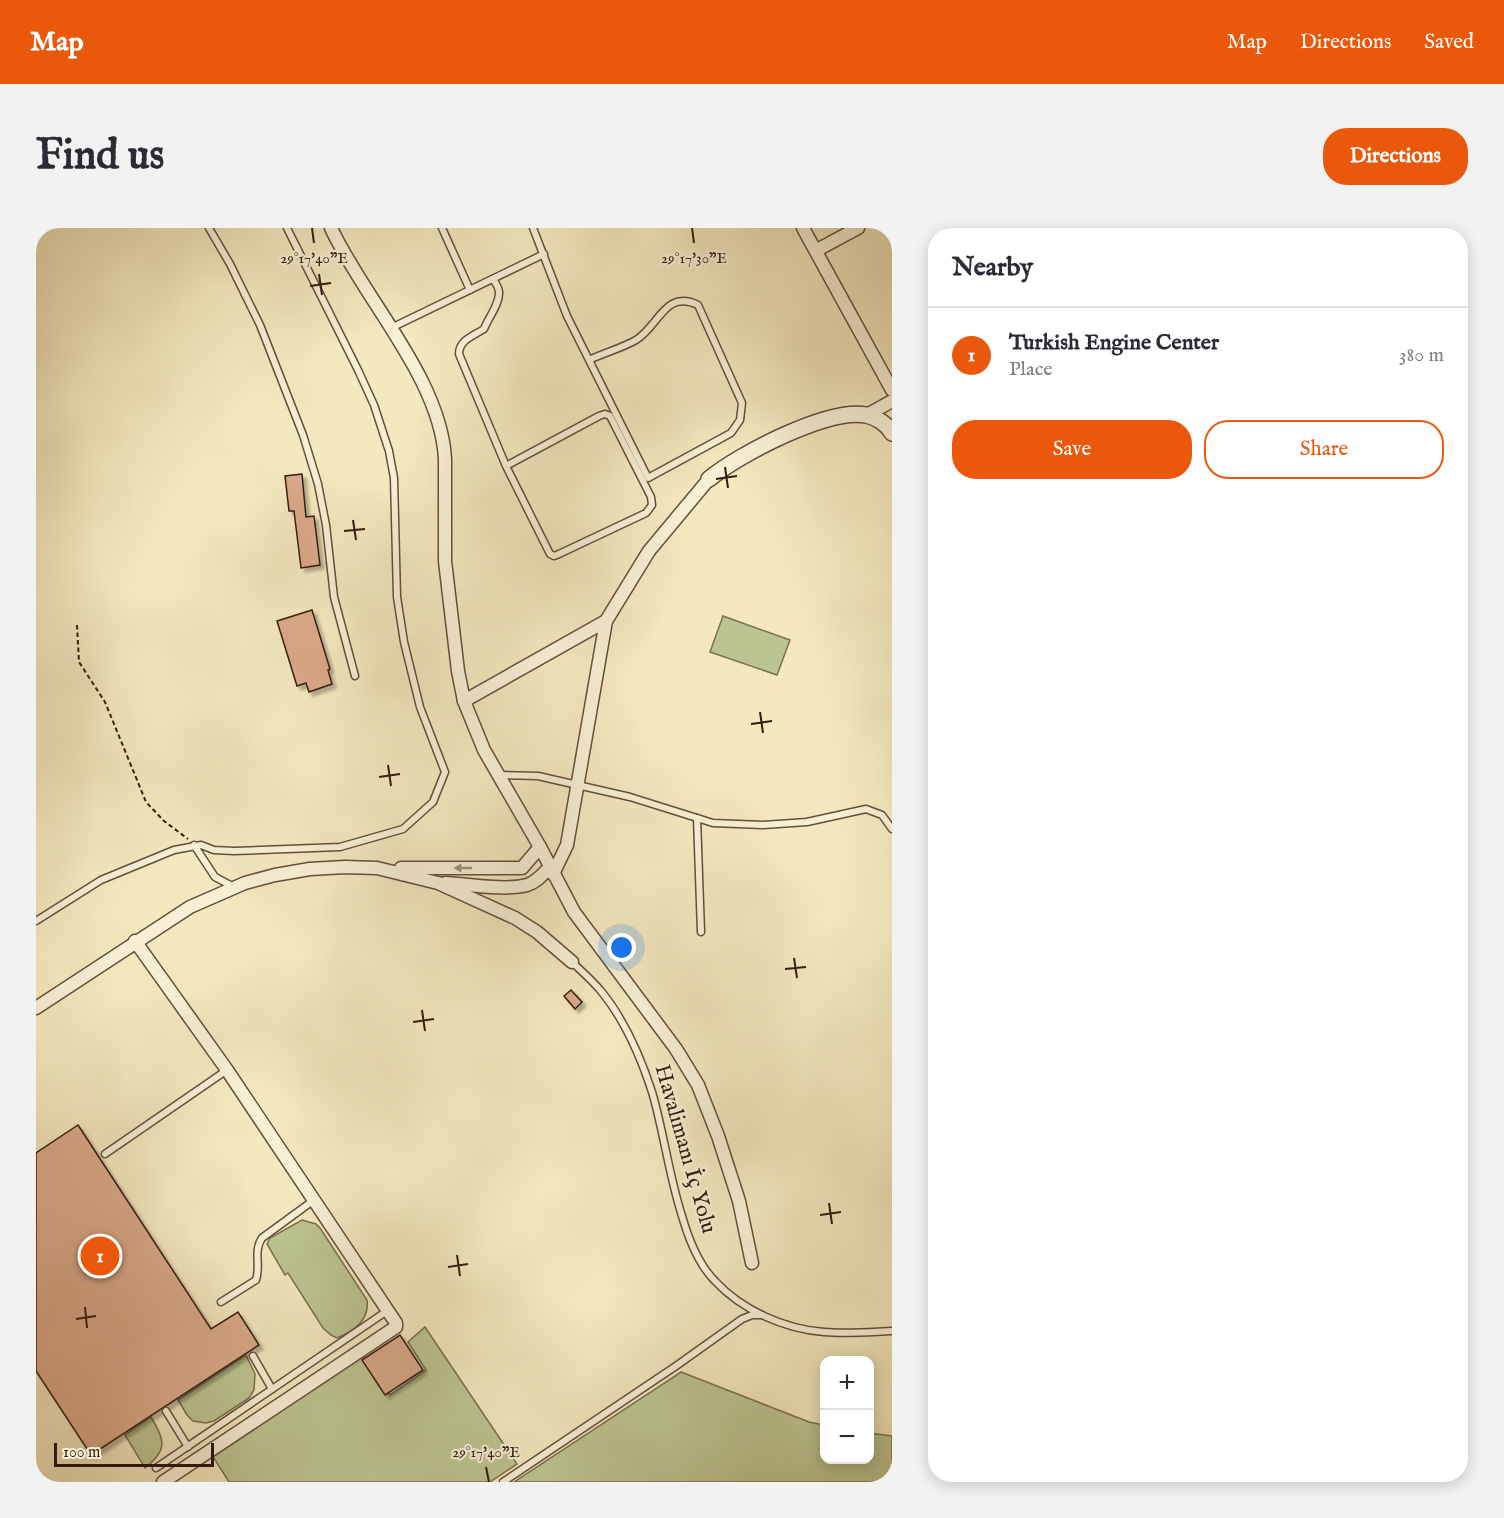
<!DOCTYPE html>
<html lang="en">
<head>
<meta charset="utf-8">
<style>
  body { margin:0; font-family:"IM FELL English",serif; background:#f2f2f3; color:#2b2b33 }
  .controls { position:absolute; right:18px; bottom:18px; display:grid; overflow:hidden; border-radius:12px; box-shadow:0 3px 15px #0003 }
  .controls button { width:54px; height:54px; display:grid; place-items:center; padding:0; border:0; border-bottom:2px solid #e1e1e2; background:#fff; color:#2b2b33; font:30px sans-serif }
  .scale { position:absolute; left:18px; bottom:15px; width:160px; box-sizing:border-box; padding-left:6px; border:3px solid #341b0d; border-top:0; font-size:16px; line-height:21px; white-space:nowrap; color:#341b0d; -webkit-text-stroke:4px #f8f0d5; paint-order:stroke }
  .you { position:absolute; left:586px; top:720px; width:21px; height:21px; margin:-15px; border:4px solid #fff; border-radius:50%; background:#1a73e8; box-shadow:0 0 0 9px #1a73e833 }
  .badge { display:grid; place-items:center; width:39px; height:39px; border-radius:50%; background:#ea580c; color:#fff; font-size:20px; font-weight:700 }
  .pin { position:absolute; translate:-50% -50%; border:3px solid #fff; box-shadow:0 2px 6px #0006 }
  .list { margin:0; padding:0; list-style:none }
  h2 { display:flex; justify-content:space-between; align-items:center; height:78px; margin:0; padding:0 24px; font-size:26px }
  h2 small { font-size:20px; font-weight:400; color:#7c7c81 }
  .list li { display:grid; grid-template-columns:39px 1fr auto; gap:18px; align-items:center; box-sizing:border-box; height:96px; padding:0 24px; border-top:2px solid #e1e1e2 }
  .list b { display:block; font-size:22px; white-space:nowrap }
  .list p { margin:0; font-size:20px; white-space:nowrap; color:#7c7c81 }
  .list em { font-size:20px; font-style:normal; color:#7c7c81 }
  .actions { display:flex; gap:12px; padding:18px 24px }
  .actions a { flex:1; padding:14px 0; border:2px solid #ea580c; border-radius:24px; text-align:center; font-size:21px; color:#ea580c }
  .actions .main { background:#ea580c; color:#fff }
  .map { position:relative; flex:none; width:856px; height:1254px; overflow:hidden; border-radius:24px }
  header { display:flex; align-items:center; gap:36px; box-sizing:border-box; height:84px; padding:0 30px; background:#ea580c; color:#fff }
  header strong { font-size:28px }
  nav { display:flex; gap:33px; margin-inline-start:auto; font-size:21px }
  .intro { display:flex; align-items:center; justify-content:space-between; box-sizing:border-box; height:144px; padding:0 36px }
  h1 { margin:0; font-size:42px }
  .button { padding:15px 27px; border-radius:24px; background:#ea580c; color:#fff; font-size:21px; font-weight:700 }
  main { display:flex; gap:36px; padding:0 36px }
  aside { flex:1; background:#fff; border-radius:24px; box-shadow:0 3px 15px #0003 }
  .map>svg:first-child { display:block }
  .green { fill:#bcc591; stroke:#78704f; stroke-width:1.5 }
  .building { fill:#daa989; stroke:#341b0d; stroke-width:1.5; filter:url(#shadow) }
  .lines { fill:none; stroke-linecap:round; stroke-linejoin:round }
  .service-casing { stroke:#644e3a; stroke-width:9 }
  .minor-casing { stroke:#644e3a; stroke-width:15 }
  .tertiary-casing { stroke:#644e3a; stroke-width:18 }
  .path { stroke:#341b0d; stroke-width:2; stroke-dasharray:4.5 3; stroke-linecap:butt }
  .service { stroke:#f8f0d5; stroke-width:6 }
  .minor { stroke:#f8f0d5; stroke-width:12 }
  .tertiary { stroke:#f8f0d5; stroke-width:15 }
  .oneway { fill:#a0907b }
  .ticks { fill:none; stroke:#341b0d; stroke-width:2 }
  .labels { text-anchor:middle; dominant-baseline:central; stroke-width:4.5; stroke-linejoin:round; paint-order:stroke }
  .street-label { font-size:22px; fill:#341b0d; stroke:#f8f0d5 }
  .ticks-label { font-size:15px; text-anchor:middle; fill:#341b0d; stroke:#f8f0d5; stroke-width:4.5; stroke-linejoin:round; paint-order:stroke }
</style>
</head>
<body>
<header>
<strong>Map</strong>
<nav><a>Map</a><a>Directions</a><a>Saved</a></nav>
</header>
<div class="intro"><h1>Find us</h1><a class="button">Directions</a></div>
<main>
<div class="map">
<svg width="856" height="1254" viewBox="0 0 856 1254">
  <defs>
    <filter id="shadow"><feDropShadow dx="4" dy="4" stdDeviation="1.5" flood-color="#0004"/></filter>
  </defs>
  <rect width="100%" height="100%" fill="#f4e8bf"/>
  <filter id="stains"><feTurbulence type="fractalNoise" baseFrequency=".00333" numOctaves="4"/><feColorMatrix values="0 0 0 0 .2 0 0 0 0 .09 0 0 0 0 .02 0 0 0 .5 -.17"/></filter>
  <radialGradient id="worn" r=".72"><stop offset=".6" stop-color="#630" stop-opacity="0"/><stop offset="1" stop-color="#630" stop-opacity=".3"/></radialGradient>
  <g class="green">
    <polygon points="687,388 754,412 741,447 674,424"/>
    <path d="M266,992L280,996L284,1000L331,1072C334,1092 318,1103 301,1110L295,1107L287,1100L252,1045L249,1047L231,1016L234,1010Z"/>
    <polygon points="389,1099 481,1236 454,1254 193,1254 176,1227 325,1125 354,1167 390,1142 372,1114"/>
    <polygon points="210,1127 219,1146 218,1162 213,1170 178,1193 170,1195 157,1193 151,1187 142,1172"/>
    <polygon points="645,1144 773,1194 788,1197 788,1232 834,1232 834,1205 856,1208 856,1254 478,1254"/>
    <path d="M115,1189C129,1212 132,1222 109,1240L89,1207Z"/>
  </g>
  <g class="building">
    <polygon points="266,246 270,289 278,288 284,337 265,340 258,283 253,283 249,248"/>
    <polygon points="276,382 294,441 292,442 296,456 273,464 270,455 261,458 241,393"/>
    <polygon points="535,762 546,774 539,781 528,768"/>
    <polygon points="42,897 175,1101 202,1084 223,1117 55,1227 0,1143 0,925"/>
    <polygon points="364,1107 387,1142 349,1167 326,1132"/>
  </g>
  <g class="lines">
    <defs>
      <g id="service">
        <polyline points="173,0 194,36 224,97 267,207 282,256 290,297 298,369 319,448"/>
        <polyline points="406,0 434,62"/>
        <path d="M497,0L531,88L612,250L695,205L704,192L706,175L662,77C629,61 623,98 600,112C586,120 568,125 553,132"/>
        <path d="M457,51C459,54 463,60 463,64C464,76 452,90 448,101C437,108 423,112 423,126L470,238L514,326L518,328L523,326L610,285L616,277L615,269L574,188L569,186L563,188L470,238"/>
        <polyline points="355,100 508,26"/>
        <polyline points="462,547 502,548 594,569 677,595 727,597 771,594 830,581 846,587 856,601"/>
        <polyline points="661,590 665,704"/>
        <polyline points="158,617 179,649 198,659"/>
        <polyline points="0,693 65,652 138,622 165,617 178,622 198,623 304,619 367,601 397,574 409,544 384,479 368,414 361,369 358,250 353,223 338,177 322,142 251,0"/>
        <path d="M536,734C545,743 556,752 565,763C588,791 605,830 616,864C628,905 633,948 646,988C652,1009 663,1037 679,1053C706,1082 748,1101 788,1104C810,1106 833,1104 856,1103"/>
        <polyline points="69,926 191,842"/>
        <path d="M185,1074L220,1052C225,1038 217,1023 226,1010L278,972"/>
        <polyline points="217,1128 236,1161"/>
        <polyline points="130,1183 152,1219"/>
        <polyline points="120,1240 351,1083"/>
        <polyline points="467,1254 640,1138 706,1091 716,1087 726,1087"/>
      </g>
      <g id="minor">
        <path d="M295,0C328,71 405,151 409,231V333L422,443L428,473"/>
        <polyline points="767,0 856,162"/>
        <polyline points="781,22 822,0"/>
        <polyline points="831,187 856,173"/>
        <polyline points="673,251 613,323 570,393 428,473 448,522 504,619 538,684 640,821 662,857 682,908 703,973 716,1035"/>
        <polyline points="365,640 486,640 504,619"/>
        <polyline points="517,646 531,617 570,393"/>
        <path d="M409,655C433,656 469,663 491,657C501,654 507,646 514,639"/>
        <polyline points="99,713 191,842 360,1095 360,1099 127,1254"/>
        <polyline points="0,780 154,679 209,655 239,647 274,641 309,639 341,640 402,655 479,690 501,704 536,734"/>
      </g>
      <path id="tertiary" d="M673,251C703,226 792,180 830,187C840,189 851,196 856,205"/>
    </defs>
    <use href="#service" class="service-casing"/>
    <use href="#minor" class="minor-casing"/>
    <use href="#tertiary" class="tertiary-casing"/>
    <polyline class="path" points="41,397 43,434 69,474 110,574 128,593 152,611"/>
    <use href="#service" class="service"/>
    <use href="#minor" class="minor"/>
    <use href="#tertiary" class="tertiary"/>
  </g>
  <defs><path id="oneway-solid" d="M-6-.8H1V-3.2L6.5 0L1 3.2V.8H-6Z" transform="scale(1.5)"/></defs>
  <use class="oneway" href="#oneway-solid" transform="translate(427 640) rotate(-180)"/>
  <path class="ticks" d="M276,0L278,15M656,0L658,15M283,46L286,67M274,58L295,55M689,239L692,260M680,251L701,248M317,292L320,312M308,303L329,301M724,484L727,505M715,496L736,493M352,537L355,558M343,549L364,546M758,730L761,750M749,741L770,739M386,782L389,803M377,794L398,791M793,975L796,996M784,987L805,984M421,1027L424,1048M412,1039L432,1036M49,1079L51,1100M40,1091L60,1088M450,1239L453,1254"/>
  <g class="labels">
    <g class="street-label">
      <text transform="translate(649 921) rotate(74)">Havalimanı İç Yolu</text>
    </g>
  </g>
  <g class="ticks-label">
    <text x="278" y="35">29°17'40"E</text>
    <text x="658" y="35">29°17'30"E</text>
    <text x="450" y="1229">29°17'40"E</text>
  </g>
  <rect width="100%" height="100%" filter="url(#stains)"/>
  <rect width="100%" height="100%" fill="url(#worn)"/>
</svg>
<div class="controls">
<button>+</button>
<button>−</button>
</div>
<div class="scale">100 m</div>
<div class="you"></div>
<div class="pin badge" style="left:64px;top:1028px">1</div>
</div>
<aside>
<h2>Nearby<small></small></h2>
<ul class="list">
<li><span class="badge">1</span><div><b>Turkish Engine Center</b><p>Place</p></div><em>380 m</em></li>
</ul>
<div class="actions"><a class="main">Save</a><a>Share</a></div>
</aside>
</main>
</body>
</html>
